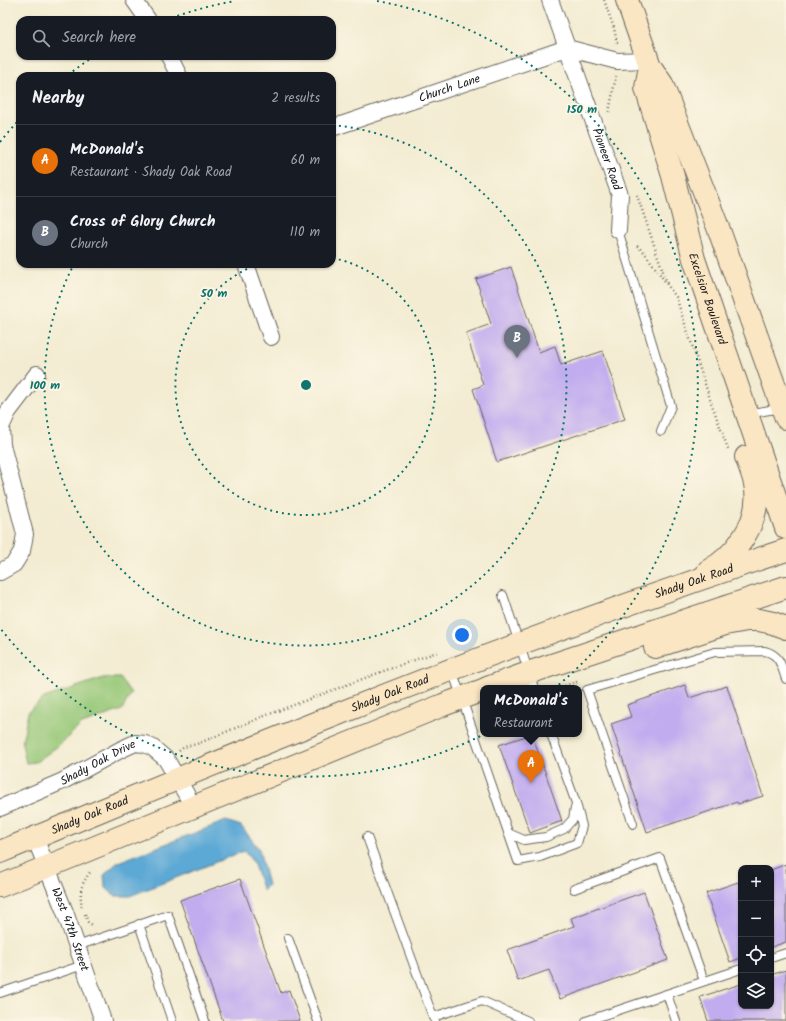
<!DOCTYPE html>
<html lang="en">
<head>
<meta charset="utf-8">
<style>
  body { margin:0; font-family:Kalam,sans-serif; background:#242831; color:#f1f3f6 }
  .controls { position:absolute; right:12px; bottom:12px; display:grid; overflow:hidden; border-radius:8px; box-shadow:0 1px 3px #0004 }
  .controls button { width:36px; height:36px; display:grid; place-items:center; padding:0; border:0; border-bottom:1px solid #363941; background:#171b24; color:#f1f3f6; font:20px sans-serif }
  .you { position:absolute; left:462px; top:635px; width:14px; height:14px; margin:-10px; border:3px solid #fff; border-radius:50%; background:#1a73e8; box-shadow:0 0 0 6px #1a73e833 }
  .badge { display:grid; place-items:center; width:26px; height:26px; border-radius:50%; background:#7c3aed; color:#fff; font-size:13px; font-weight:700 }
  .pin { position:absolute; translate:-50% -33px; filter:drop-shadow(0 1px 2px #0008) }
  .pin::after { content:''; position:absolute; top:21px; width:14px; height:12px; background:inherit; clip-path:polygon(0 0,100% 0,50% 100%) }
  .popup { position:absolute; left:480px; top:685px; width:102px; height:52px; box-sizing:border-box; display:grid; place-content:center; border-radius:8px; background:#171b24; filter:drop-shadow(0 1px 3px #0005); font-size:13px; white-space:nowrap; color:#9ea1a6 }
  .popup b { font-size:15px; color:#f1f3f6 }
  .popup::after { content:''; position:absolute; left:50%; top:100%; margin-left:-8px; border:8px solid transparent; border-top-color:#171b24 }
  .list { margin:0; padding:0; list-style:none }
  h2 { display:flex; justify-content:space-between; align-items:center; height:52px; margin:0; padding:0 16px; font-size:17px }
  h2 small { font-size:13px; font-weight:400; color:#9ea1a6 }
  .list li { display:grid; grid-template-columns:26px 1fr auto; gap:12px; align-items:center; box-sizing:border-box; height:72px; padding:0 16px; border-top:1px solid #363941 }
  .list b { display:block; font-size:15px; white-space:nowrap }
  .list p { margin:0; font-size:13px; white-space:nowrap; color:#9ea1a6 }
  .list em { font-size:13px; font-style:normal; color:#9ea1a6 }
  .icon { flex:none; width:22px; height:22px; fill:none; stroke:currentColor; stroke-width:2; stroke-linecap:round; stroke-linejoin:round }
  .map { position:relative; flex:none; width:786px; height:1021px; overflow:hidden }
  .search { position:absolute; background:#171b24; box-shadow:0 1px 3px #0004; left:16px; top:16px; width:320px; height:44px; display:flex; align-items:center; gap:10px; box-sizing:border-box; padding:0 14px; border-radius:12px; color:#9ea1a6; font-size:15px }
  .panel { position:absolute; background:#171b24; box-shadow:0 1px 3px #0004; left:16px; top:72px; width:320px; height:196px; border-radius:12px }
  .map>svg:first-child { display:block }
  .green { fill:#97c878; stroke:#5a724a }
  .water { fill:#5da9d5; stroke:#3c6278 }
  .building { fill:#c1acef }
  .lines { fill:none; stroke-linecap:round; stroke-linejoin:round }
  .service-casing { stroke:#67655c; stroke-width:10 }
  .minor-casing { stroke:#67655c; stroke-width:18 }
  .secondary-casing { stroke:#67655c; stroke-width:24 }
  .path { stroke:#67655c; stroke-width:2.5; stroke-dasharray:1 3; stroke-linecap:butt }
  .service { stroke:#fff; stroke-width:8 }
  .minor { stroke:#fff; stroke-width:16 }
  .secondary { stroke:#fbe6c3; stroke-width:22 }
  .ring { fill:none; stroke:#0f766e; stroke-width:2; stroke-dasharray:2 4 }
  .labels { text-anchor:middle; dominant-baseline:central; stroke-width:4; stroke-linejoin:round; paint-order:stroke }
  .street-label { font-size:12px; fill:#1c1c1c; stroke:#fcf5e5 }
  .centre { fill:#0f766e; stroke:#fcf5e5; stroke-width:2 }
  .ring-label { font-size:12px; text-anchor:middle; font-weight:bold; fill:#0f766e; stroke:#fcf5e5; stroke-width:4; stroke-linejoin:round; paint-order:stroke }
</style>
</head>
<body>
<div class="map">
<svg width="786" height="1021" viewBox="0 0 786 1021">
  <rect width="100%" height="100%" fill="#fcf5e5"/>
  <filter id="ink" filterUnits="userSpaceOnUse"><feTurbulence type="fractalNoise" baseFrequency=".025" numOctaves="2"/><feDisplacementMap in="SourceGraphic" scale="8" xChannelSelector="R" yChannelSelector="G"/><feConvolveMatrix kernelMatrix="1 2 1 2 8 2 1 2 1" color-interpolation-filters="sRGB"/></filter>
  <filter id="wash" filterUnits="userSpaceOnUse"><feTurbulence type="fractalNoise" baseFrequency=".012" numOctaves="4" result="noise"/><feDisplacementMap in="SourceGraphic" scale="16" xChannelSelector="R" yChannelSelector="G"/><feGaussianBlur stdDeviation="0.9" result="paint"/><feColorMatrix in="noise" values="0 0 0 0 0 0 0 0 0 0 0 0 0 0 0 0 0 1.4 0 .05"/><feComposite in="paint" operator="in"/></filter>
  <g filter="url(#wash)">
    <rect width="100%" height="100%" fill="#f3ecd2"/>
    <polygon class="green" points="103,678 120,678 131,693 122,710 82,724 58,746 36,762 26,763 22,744 28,712 44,698"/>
    <polygon class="water" points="226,821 241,826 259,849 268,885 263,891 253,862 244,851 130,896 115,896 105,887 104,875 118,862"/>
    <g id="blocks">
      <g class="building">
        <polygon points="511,267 539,352 555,346 561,365 603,351 625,419 497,462 473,389 483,385 466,333 491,324 476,279"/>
        <polygon points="685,685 689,698 727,686 763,796 738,804 737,802 647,832 611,724 631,717 627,705"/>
        <polygon points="532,734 562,821 530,833 499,745"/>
        <polygon points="786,864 786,942 771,947 771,870"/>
        <polygon points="240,879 281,993 289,990 300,1021 223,1021 180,900"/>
        <polygon points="741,881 741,958 730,962 706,893"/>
        <polygon points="644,892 668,960 560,999 549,970 518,981 507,950 574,926 571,918"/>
        <polygon points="786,970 786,1021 708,1021 700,997 741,984 741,1006 771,1006 771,975"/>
      </g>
    </g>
  </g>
  <g filter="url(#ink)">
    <use href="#blocks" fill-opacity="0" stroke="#67655c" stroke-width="1"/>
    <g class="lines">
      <defs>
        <g id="service">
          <polyline points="618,230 671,406 661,431"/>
          <polyline points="747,414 781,408"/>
          <polyline points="503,595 534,688"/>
          <polyline points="452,670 518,861 540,857 577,843 582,826 576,803 551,734"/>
          <path d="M633,824L587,690L715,652L765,651C780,655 781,665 786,679"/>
          <polyline points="508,833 524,840 546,837 564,829 573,819 575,807"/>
          <polyline points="367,837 433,1017"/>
          <polyline points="574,889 660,858 704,981"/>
          <polyline points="139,924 172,1021"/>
          <polyline points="288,938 318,1021"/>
          <polyline points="77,946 168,915 205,1021"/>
          <polyline points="771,958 786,953"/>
          <polyline points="0,993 83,965"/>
          <polyline points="667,994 676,1021"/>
          <polyline points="435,1021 433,1017 482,1001 528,1021"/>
          <polyline points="586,1021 741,969"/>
        </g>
        <g id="minor">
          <polyline points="134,0 148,20"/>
          <path id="s1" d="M550,0L620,195L618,230"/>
          <polyline points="169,56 179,76"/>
          <path id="s2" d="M332,128L567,48L617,61L648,60"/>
          <polyline points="246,264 271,337"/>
          <polyline points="0,572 14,564 22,551 25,534 2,445 1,427 8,412 37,374"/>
          <path id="s3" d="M0,808L63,781L120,750L135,743L145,744L153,748L166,759L193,806"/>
          <path id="s4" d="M35,838L65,912L103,1021"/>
        </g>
        <g id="secondary">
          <polyline points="627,0 650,66 662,84 719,230 786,418"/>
          <path id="s5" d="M650,66L646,88L673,176L694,259L786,528"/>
          <path d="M708,571C736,556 760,522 756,490C755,479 750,467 746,457"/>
          <polyline points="655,647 725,624 747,620 759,620 773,623 786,628"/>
          <polyline points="487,688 528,673 786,587"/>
          <path id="s6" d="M0,852C111,807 221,760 333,716C482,656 633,601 786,550"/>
          <polyline points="0,886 443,705 483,690"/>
        </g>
      </defs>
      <use href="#service" class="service-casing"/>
      <use href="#minor" class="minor-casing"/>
      <use href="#secondary" class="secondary-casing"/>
      <g class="path">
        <polyline points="604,0 614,28 617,43"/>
        <polyline points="609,112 616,76"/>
        <polyline points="637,195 667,283"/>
        <polyline points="637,246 644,252 676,297 711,402 728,449"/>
        <polyline points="557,688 577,682"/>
        <polyline points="179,751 184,747 197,744 267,715 381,672 437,652"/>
        <path d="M82,907C79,891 81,884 91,871"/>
        <polyline points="85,914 88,922 94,926"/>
      </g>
      <use href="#service" class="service"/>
      <use href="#minor" class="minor"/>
      <use href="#secondary" class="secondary"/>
    </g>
  </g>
  <g class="ring">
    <path d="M333 258A130 130 0 1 1 258 264"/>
    <path d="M333 125A261 261 0 1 1 74 264"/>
    <path d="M0 142A391 391 0 0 1 18 121M68 75A391 391 0 0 1 93 57M166 20A391 391 0 0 1 235 1M377 1A391 391 0 1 1 0 628"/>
  </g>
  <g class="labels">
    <g class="street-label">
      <text stroke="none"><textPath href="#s2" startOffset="124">Church Lane</textPath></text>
      <text stroke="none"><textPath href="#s1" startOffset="169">Pioneer Road</textPath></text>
      <text stroke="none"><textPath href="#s5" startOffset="242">Excelsior Boulevard</textPath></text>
      <text stroke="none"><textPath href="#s6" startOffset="745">Shady Oak Road</textPath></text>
      <text stroke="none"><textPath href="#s6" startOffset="421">Shady Oak Road</textPath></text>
      <text stroke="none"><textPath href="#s3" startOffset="108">Shady Oak Drive</textPath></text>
      <text stroke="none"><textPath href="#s6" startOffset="97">Shady Oak Road</textPath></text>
      <text stroke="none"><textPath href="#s4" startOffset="98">West 47th Street</textPath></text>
    </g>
  </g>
  <circle cx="306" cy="385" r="6" class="centre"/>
  <g class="ring-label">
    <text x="582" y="113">150 m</text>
    <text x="214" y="297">50 m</text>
    <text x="45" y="389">100 m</text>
  </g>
</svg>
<div class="controls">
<button>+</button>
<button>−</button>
<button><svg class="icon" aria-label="locate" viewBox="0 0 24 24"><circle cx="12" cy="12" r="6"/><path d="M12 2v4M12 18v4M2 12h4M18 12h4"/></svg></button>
<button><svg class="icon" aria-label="layers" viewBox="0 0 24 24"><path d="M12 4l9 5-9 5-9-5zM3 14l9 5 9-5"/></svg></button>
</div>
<div class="you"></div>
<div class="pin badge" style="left:531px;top:783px;background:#e8710a">A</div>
<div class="popup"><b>McDonald's</b>Restaurant</div>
<div class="pin badge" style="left:517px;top:358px;background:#6b7280">B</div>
<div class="search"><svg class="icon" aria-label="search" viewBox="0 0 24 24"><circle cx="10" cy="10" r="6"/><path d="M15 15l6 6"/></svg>Search here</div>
<section class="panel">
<h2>Nearby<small>2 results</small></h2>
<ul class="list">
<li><span class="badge" style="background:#e8710a">A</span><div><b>McDonald's</b><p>Restaurant · Shady Oak Road</p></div><em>60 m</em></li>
<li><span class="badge" style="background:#6b7280">B</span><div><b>Cross of Glory Church</b><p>Church</p></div><em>110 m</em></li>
</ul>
</section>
</div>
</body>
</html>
